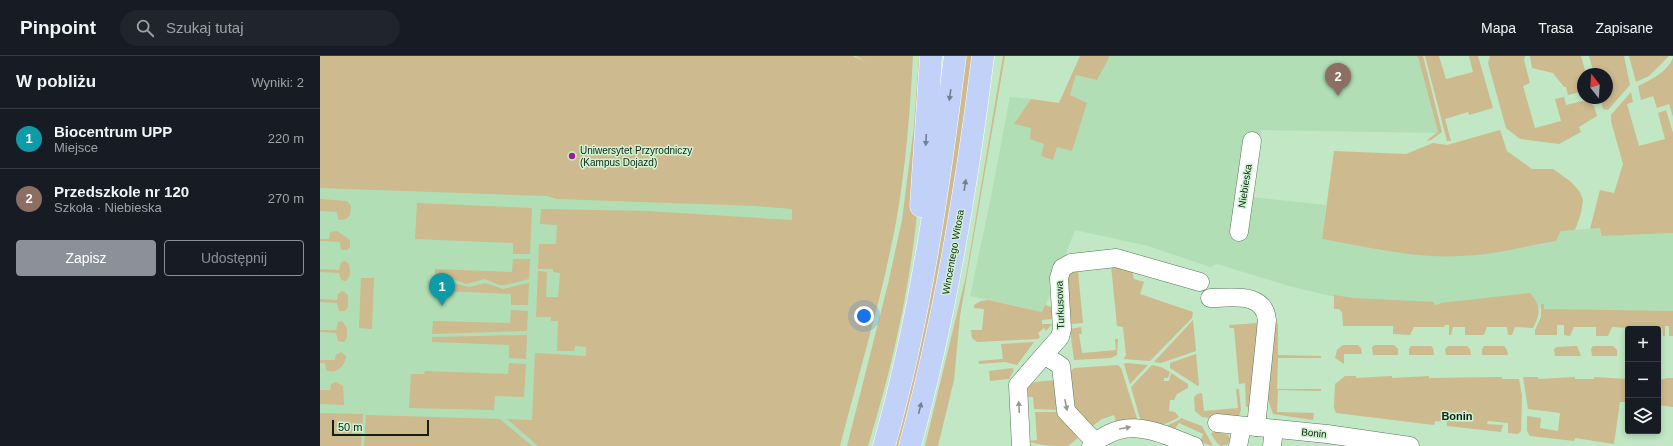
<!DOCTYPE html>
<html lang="pl">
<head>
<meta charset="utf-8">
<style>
  body { margin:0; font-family:Arial,sans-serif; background:#20242c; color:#f1f3f6 }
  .controls { position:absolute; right:12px; bottom:12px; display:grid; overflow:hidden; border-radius:4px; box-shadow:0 2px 6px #0003 }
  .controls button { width:36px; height:36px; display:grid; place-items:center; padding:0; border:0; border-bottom:1px solid #363941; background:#171b24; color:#f1f3f6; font:20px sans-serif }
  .compass { position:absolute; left:1257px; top:12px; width:36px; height:36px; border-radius:50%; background:#171b24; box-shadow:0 2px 6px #0003; rotate:343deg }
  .scale { position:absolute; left:12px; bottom:10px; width:97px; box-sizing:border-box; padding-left:4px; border:2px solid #122014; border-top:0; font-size:11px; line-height:14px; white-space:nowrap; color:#122014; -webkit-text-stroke:3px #cef4d1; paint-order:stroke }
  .you { position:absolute; left:544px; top:260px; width:14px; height:14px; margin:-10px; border:3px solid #fff; border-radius:50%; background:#1a73e8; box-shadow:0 0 0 6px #1a73e833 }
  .badge { display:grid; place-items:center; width:26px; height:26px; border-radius:50%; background:#8c9099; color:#fff; font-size:13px; font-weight:700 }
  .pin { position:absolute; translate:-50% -33px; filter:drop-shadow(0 1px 2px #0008) }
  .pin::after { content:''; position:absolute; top:21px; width:14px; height:12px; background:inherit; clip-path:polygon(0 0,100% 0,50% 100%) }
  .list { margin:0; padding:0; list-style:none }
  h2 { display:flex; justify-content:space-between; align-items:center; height:52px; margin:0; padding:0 16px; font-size:17px }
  h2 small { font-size:13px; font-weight:400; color:#9ea1a6 }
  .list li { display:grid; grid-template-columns:26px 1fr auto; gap:12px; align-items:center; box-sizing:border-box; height:60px; padding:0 16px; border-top:1px solid #363941 }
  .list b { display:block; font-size:15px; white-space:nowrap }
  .list p { margin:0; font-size:13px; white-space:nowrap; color:#9ea1a6 }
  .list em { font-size:13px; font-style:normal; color:#9ea1a6 }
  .actions { display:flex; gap:8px; padding:12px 16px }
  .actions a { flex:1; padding:9px 0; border:1px solid #8c9099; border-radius:4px; text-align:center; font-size:14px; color:#8c9099 }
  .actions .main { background:#8c9099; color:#fff }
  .icon { flex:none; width:22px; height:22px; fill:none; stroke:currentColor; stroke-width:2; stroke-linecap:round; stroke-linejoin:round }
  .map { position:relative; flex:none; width:1353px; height:390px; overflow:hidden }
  header { display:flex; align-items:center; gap:24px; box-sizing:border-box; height:56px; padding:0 20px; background:#171b24; border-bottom:1px solid #363941 }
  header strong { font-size:19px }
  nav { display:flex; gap:22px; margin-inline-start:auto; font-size:14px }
  .search { width:280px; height:36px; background:#20242c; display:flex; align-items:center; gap:10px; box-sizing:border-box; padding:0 14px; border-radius:22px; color:#9ea1a6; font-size:15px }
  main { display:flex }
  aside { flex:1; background:#171b24 }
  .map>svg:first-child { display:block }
  .built { fill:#b1deb5 }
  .green { fill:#cdba8e }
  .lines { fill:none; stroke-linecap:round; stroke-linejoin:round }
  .minor-casing { stroke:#56795a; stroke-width:19 }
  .major-casing { stroke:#fff; stroke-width:23 }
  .minor { stroke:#fff; stroke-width:18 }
  .major { stroke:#c2d1f7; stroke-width:22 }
  .oneway { fill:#738191 }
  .oneway2 { fill:#949b95 }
  .poi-dot { fill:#8c278e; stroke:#cef4d1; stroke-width:1.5 }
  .labels { text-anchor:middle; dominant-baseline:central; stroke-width:3; stroke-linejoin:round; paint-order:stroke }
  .poi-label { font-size:10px; fill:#122014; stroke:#cef4d1; text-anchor:start }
  .street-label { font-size:10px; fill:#122014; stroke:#cef4d1 }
  .neighbourhood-label { font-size:11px; font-weight:bold; fill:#122014; stroke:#cef4d1 }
</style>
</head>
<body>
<header>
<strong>Pinpoint</strong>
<div class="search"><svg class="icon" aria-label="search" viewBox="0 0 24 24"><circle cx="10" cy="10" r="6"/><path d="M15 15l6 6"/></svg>Szukaj tutaj</div>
<nav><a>Mapa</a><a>Trasa</a><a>Zapisane</a></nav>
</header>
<main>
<aside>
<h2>W pobliżu<small>Wyniki: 2</small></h2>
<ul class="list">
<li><span class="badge" style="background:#0f9aa8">1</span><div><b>Biocentrum UPP</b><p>Miejsce</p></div><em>220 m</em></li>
<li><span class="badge" style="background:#8d6e63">2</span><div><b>Przedszkole nr 120</b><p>Szkoła · Niebieska</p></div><em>270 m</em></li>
</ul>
<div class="actions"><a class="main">Zapisz</a><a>Udostępnij</a></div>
</aside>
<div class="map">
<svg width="1353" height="390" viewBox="0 0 1353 390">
  <rect width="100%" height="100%" fill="#c1e7c4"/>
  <g class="built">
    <polygon points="0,0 514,0 467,390 0,390"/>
    <polygon points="790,0 1098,0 1118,77 941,74 931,141 1006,149 1002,183 1066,195 1117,200 1143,200 1236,185 1241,175 1280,172 1280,180 1353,177 1353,258 1225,255 1204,242 1113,250 1015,241 969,230 897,208 890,211 828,190 755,174 723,256 650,240 670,146 690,41 711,43 694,68 712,72 724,87 751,95 767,48 750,39 756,19 777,24"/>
  </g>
  <g class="green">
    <path d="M0,0H533L546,6L536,0H593C590,55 586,111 576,166C562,242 539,316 520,390H218L187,363L212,364L215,297L266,300V291L255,290L254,295H237L238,265H231V261H216L218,215L227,216L226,241H238L240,217L233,216V213H218L219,188H236L237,169L220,168L221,153L327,155L472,164V153L435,150L237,143L227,140L0,132Z"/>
    <path d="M599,0H606C603,56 602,112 596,167C588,242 570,318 548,390H527L568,228L582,164L594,70Z"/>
    <polygon points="643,0 654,0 626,190 582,390 572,390"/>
    <polygon points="683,0 685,0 640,260 634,324 618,390 605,390 646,220"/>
    <polygon points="760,0 790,0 777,24 756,19 750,39 767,47 752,95 737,91 733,104 721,100 724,88 710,83 711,72 694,68 711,43 739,47"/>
    <polygon points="1096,0 1103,0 1122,76 1111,84 1106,85 1118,76 1098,1"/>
    <polygon points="1105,0 1119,0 1126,23 1153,16 1149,0 1158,0 1173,52 1149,59 1148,56 1125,63 1131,85 1127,85"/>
    <polygon points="1170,0 1205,0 1204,4 1210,27 1203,30 1215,72 1241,65 1235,43 1244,41 1246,49 1267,44 1274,50 1277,60 1259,71 1261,76 1239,88 1200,83 1186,72 1168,7"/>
    <polygon points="1210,0 1261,0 1266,18 1263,18 1263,35 1248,39 1246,31 1244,31 1233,17 1212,12"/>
    <polygon points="1269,0 1304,0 1310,29 1288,54 1283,53 1280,42 1287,42 1287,18 1274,18"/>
    <polygon points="1309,0 1349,0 1329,20 1316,26"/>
    <path d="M1353,2V61L1349,48L1337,52L1333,40L1321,44L1318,30C1331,24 1347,16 1353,2Z"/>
    <polygon points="1311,36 1313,46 1307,48 1319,90 1345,83 1338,57 1346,54 1353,77 1353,177 1281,180 1280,172 1270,173 1280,134 1294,137 1303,108 1291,65 1291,59"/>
    <path d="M1180,74L1187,95L1212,113H1233L1250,125L1260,136L1263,144L1261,157L1255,174L1241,175L1236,185C1205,190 1173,199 1142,200C1095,203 1047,191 1002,183L1014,95L1086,98L1113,87L1127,89Z"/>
    <polygon points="0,143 27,145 31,150 30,159 26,163 20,164 18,163 17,156 0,155"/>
    <polygon points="97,147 212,152 210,198 193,198 193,187 95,183"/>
    <polygon points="17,175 30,184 30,191 27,194 21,194 20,186 0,185 0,183 9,183 10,176"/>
    <polygon points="193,203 210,203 209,223 185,229 179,229 165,223 146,228 133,223 120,230 114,230 115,213 192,216"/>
    <path d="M25,205L28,207C31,212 31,221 26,225L21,224L19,217L0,216V213L19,214L21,206Z"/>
    <polygon points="791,209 812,215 814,223 824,226 820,238 873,256 872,262 830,305 804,303 806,299 803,271 797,270"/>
    <polygon points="760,212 758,216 763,267 751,268 747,220"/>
    <polygon points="41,222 54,222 52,273 39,272"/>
    <polygon points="131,227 150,231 165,227 183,233 209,227 208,249 191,249 191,238 124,235"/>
    <polygon points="23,235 28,239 28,251 25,255 19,255 17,247 0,246 0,243 17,244 18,238"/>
    <path d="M1210,237C1221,251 1221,256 1213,272L1195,271L1192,279H1188L1187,271H1167L1164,279H1145V271H1133L1131,279H1129V269H1125L1124,271H1094L1090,279L1073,278V270H1023L1022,256L1019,253H1014V239L1033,242L1114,246V249L1120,248V247Z"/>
    <polygon points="668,244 722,256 725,249 731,251 732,263 722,264 722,268 732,268 726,275 724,272 718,277 720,281 718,283 657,286 652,282 651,274 662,274 664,253 654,252 654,249 661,245"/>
    <polygon points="1221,248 1224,248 1224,253 1353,255 1353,280 1349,280 1349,270 1345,270 1345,280 1343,280 1342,272 1311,271 1308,273 1308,280 1308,272 1292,271 1288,280 1276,280 1276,271 1254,271 1250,280 1244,279 1244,269 1237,269 1237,279 1215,279 1215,274 1221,261"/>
    <polygon points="191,254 208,255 207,275 112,278 113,265 190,267"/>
    <polygon points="950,261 958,268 958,299 1001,300 1001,302 958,302 957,333 1001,333 1001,335 958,334 957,356 994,357 993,364 953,358 944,332"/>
    <polygon points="873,264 876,295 841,307 834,306"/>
    <polygon points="22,265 27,272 27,281 24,286 18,285 16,277 0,276 0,274 16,274 18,266"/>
    <polygon points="938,267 935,350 926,351 925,327 919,328 914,272 910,272 909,269"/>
    <polygon points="761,271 762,278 759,278 762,297 796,294 795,283 798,283 797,299 791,302 754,304 750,273"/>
    <polygon points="207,279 206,303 189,302 189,289 112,286 112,281"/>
    <polygon points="714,286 697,309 685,306 659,308 658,305 683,303 681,288"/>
    <polygon points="1023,289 1038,289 1041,292 1042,298 1024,298 1024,308 1015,302 1017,294"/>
    <polygon points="1055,289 1074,289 1078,293 1078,299 1053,299 1052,291"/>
    <polygon points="1091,290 1111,290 1113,292 1114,299 1089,299 1089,293"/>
    <polygon points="1128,290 1147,290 1150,293 1151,299 1126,299 1125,293"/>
    <polygon points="1164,290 1184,290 1187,294 1188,299 1162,299 1162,293"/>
    <polygon points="1257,290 1261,300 1235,300 1234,293 1237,291"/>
    <polygon points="1273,290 1293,290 1297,294 1297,300 1272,300 1271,293"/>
    <path d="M21,296L26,300C25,310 16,319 6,314L5,307H0V304H15L16,299Z"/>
    <polygon points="876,298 879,329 878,330 850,312 850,307"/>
    <polygon points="189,307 206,308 204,341 175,340 174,354 89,352 91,318 104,318 105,315 188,318"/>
    <polygon points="806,307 828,309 810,328 804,308"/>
    <polygon points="798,309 801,312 818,366 797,369 794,359 782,363 767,374 752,357 747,318 754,312"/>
    <path d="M832,309L841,311L850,316L848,322H844V325H849L851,317L868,328V332L857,338L854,344H850L849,355L855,356L859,361C843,370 839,371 821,366L811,331Z"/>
    <polygon points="692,312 694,314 689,323 670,325 669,315"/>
    <polygon points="1025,320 1036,320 1036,322 1072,320 1072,322 1109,320 1109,322 1182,321 1182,323 1199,323 1202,340 1201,375 1198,378 1188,377 1188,367 1168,365 1167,368 1183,369 1181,376 1127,370 1127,366 1115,365 1114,369 1016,357 1014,352 1015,328"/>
    <polygon points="1203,321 1218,321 1218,323 1255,321 1255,323 1274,323 1274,321 1308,323 1308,346 1300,346 1294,388 1255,382 1254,385 1210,380 1207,375 1207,360 1221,362 1220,372 1238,375 1240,357 1208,353"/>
    <polygon points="1346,322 1353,322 1353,351 1338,349 1338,323 1345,323"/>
    <polygon points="735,324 743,354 714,353 713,341 707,341 706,331 715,326"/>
    <polygon points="16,326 23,330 24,349 0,348 0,334 10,334 11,328"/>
    <polygon points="916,333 919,333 921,354 919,360 909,365 882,361 875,355 874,341 877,338 882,337 884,355 918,352"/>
    <path d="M715,356H741V362L758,382L748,390C736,390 719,390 709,385L717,384Z"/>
    <polygon points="0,357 43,358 41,390 0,390"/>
    <polygon points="46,359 180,363 212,390 44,390"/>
    <polygon points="861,362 882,370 893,390 880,386 883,378 859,367 854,374 844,371 859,364"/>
    <polygon points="894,375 908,379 910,383 908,388 901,390 897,387 891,378"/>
  </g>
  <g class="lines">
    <defs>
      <g id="minor">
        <polyline points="919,176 932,85"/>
        <path d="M890,242C911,242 944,235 947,264L936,371"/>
        <polyline points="724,299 741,310 746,355 775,386"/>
        <polyline points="897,367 1007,378 1090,390"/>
        <polyline points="701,390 698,329 740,281 742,273 739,222 742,212 751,207 796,202 880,226"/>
        <path d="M771,390C806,358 836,376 874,390"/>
        <polyline points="918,390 922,370"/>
        <polyline points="952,390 954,373"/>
      </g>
      <g id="major">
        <polyline points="601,150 611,0"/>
        <path d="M564,390C600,263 619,131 635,0"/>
        <path d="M590,390C625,262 647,131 663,0"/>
      </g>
    </defs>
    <use href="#minor" class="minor-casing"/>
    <use href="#major" class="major-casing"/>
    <use href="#minor" class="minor"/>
    <use href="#major" class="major"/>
  </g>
  <defs><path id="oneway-solid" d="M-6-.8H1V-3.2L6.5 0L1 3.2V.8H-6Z"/></defs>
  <g class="oneway">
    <use href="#oneway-solid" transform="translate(630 39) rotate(98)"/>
    <use href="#oneway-solid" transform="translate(606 84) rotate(93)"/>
    <use href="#oneway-solid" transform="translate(645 129) rotate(-81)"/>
    <use href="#oneway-solid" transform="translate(600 352) rotate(-76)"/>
  </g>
  <g class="oneway2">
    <use href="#oneway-solid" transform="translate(746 349) rotate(79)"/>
    <use href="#oneway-solid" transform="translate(699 351) rotate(-94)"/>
    <use href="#oneway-solid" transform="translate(805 372) rotate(-10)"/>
  </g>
  <circle class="poi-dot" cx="252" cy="100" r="4"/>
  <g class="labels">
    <g class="poi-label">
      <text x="260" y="94">Uniwersytet Przyrodniczy<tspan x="260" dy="12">(Kampus Dojazd)</tspan></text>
    </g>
    <g class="street-label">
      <text transform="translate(925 130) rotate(-81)">Niebieska</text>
      <text transform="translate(633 196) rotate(-80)">Wincentego Witosa</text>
      <text transform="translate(740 249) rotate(-92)">Turkusowa</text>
      <text transform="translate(994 377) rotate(6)">Bonin</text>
    </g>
    <g class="neighbourhood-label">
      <text x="1137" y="360">Bonin</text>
    </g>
  </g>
</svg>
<div class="controls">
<button>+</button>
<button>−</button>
<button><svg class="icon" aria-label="layers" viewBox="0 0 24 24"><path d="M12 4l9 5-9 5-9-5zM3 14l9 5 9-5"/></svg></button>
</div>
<svg class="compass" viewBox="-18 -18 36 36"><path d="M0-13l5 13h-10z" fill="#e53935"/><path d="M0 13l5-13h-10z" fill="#9ea1a6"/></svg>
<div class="scale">50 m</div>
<div class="you"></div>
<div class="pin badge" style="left:122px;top:250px;background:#0f9aa8">1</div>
<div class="pin badge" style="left:1018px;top:40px;background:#8d6e63">2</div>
</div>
</main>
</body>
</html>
